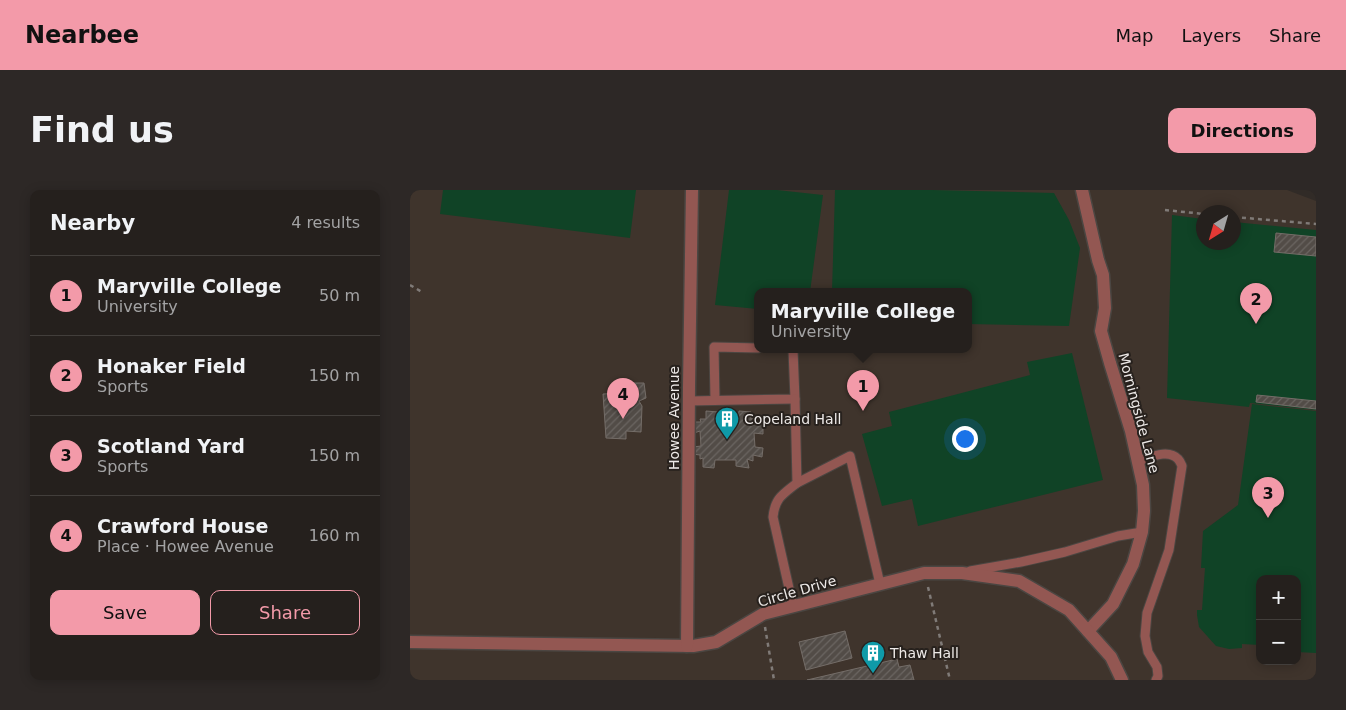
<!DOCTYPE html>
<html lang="en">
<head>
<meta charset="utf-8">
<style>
  body { margin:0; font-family:"DejaVu Sans",sans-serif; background:#2d2826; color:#f1f3f6 }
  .controls { position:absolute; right:15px; bottom:15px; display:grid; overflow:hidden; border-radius:10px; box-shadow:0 2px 12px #0003 }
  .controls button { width:45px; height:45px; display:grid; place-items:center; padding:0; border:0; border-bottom:1px solid #423e3b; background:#25201d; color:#f1f3f6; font:25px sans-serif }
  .compass { position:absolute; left:786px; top:15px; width:45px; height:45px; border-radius:50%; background:#25201d; box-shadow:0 2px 12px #0003; rotate:217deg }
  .you { position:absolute; left:554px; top:248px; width:18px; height:18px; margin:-12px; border:4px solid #fff; border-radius:50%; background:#1a73e8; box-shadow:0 0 0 8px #1a73e833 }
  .badge { display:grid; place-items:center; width:32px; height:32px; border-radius:50%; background:#f39aa9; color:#111; font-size:16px; font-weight:700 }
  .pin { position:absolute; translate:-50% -41px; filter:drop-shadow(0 1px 2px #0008) }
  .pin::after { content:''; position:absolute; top:26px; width:18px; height:15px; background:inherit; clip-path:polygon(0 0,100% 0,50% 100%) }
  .popup { position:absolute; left:344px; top:98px; width:218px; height:65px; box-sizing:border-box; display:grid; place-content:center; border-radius:10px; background:#25201d; filter:drop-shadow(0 1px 4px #0005); font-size:16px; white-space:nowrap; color:#a3a3a4 }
  .popup b { font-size:19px; color:#f1f3f6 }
  .popup::after { content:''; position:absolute; left:50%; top:100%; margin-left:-10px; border:10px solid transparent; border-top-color:#25201d }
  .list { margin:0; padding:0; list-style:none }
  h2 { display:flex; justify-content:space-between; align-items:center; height:65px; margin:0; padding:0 20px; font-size:21px }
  h2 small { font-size:16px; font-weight:400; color:#a3a3a4 }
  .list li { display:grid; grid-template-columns:32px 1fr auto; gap:15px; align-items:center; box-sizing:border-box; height:80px; padding:0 20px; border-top:1px solid #423e3b }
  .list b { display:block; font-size:19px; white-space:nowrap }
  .list p { margin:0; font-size:16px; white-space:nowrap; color:#a3a3a4 }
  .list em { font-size:16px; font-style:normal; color:#a3a3a4 }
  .actions { display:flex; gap:10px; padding:15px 20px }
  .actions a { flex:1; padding:11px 0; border:1px solid #f39aa9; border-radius:10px; text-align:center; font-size:18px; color:#f39aa9 }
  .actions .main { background:#f39aa9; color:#111 }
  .map { position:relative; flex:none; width:906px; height:490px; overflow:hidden; border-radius:10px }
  header { display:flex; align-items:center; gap:30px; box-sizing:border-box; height:70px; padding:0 25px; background:#f39aa9; color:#111 }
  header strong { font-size:24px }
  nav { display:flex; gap:28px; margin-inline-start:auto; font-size:18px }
  .intro { display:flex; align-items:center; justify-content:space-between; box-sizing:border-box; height:120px; padding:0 30px }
  h1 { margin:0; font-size:35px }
  .button { padding:12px 22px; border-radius:10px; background:#f39aa9; color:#111; font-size:18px; font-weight:700 }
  main { display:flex; gap:30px; padding:0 30px }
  aside { flex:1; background:#25201d; border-radius:10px; box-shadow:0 2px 12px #0003 }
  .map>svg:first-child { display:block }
  .built { fill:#3f342c; fill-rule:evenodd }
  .green { fill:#104326 }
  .building { fill:url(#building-hatch); stroke:#746d68 }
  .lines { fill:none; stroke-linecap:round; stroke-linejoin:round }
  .service-casing { stroke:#4b4642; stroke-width:11 }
  .minor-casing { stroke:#4b4642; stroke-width:15 }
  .path { stroke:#807b78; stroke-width:2.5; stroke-dasharray:4 4; stroke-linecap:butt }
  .service { stroke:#935752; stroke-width:9 }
  .minor { stroke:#935752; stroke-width:12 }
  .labels { text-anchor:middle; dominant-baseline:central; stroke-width:4; stroke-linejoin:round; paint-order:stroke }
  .street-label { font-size:14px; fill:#ede9e7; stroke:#27211d }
  .poi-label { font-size:14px; fill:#ede9e7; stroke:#27211d; text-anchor:start }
</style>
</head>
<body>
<header>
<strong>Nearbee</strong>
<nav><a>Map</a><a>Layers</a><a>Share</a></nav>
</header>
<div class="intro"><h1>Find us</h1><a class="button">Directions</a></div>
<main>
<aside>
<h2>Nearby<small>4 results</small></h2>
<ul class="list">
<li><span class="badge">1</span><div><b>Maryville College</b><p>University</p></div><em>50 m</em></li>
<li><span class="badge">2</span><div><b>Honaker Field</b><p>Sports</p></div><em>150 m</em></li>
<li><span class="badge">3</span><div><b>Scotland Yard</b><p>Sports</p></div><em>150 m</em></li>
<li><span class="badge">4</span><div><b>Crawford House</b><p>Place · Howee Avenue</p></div><em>160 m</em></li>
</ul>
<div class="actions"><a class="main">Save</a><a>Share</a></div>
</aside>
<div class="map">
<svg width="906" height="490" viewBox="0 0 906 490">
  <defs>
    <pattern id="building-hatch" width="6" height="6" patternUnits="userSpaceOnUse" patternTransform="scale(1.25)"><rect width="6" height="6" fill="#524c47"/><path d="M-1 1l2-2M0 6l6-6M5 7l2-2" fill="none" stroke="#6b6662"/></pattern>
  </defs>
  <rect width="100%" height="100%" fill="#312b27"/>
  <path class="built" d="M0,0H877L906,11V490H0ZM794,22H824V52H794ZM348,102H558V160H348ZM850,389H887V471H850Z"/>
  <g class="green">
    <polygon points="33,0 226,0 220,48 30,24"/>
    <polygon points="319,0 367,0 413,5 400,102 348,102 348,119 305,115"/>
    <polygon points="425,0 522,0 644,3 659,30 670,58 659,136 558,134 558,102 422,102"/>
    <polygon points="762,25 793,29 794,52 824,52 824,32 906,40 906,220 840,213 839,217 757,208"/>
    <polygon points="662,163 693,290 508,336 502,309 472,316 452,244 482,236 479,222 620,185 617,172"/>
    <polygon points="842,214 906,221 906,463 887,462 887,389 850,389 850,455 832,454 832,458 819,459 806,456 789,437 787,425 787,420 792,420 795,378 791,378 793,341 828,315"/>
  </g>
  <g class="building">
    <polygon points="866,43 906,47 906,66 864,62"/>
    <polygon points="212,193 234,193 236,208 229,211 232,216 231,242 216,241 216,249 196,248 193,204 211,203"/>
    <polygon points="847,205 906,211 906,219 846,212"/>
    <polygon points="296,221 308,222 308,229 328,231 329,221 341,222 341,229 346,228 346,233 353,231 353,244 344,243 345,257 353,258 352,267 343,265 343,271 337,269 339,278 326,276 326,270 305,270 304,278 293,277 293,268 290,269 290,265 282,264 283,257 291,256 290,241 284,243 284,232 291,232 290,229 296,229"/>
    <polygon points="435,441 442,468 396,480 389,452"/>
    <polygon points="487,469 489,477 500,475 504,490 397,490"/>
  </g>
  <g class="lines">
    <defs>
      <g id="service">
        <polyline points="305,210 304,157 348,158"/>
        <polyline points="279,211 385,209 383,160"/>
        <path d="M728,271C739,268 758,258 768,269C770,271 771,274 772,276L759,360L737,423L735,446L738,462L747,477L748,486L746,490"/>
        <polyline points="387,293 440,266 470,394"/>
        <polyline points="560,381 611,372 655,362 708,346 732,342"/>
        <path d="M383,416L363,327C365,308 372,305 387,293L385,209"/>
      </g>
      <g id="minor">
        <polyline points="672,0 688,70 693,85 695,118 691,141 700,173 721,241 733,295 734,321 732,342 723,374 703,414 678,441"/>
        <polyline points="0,452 283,456 306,452 353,424 514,383 552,383 609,391 659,420 701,467 712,490"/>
        <polyline points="277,456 279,197 282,0"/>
      </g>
    </defs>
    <use href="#service" class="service-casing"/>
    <use href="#minor" class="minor-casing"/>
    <g class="path">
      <polyline points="755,20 794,24"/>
      <polyline points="824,27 906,34"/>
      <polyline points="0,95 12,102"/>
      <polyline points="518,397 540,490"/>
      <polyline points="355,437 364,490"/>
    </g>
    <use href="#service" class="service"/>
    <use href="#minor" class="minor"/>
  </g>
  <defs>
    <symbol id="building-pin" viewBox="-11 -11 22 30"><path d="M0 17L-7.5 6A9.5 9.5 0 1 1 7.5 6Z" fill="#0f9aa8" stroke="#27211d"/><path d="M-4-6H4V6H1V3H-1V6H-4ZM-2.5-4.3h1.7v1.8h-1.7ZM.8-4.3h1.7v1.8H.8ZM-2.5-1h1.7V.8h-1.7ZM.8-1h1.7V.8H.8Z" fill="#fff"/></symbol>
  </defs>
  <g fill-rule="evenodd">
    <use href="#building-pin" x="303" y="215" width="28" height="38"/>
    <use href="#building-pin" x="449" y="449" width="28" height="38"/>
  </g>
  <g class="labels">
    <g class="street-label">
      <text transform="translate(729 223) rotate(75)">Morningside Lane</text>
      <text transform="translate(264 228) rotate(-90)">Howee Avenue</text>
      <text transform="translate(387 401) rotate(-16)">Circle Drive</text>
    </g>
    <g class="poi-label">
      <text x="334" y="229">Copeland Hall</text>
      <text x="480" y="463">Thaw Hall</text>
    </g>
  </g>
</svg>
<div class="controls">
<button>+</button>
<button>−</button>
</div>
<svg class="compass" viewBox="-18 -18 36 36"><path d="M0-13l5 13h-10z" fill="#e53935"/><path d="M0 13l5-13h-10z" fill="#a3a3a4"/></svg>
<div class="you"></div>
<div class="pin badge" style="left:453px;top:221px">1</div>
<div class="popup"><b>Maryville College</b>University</div>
<div class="pin badge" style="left:846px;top:134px">2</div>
<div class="pin badge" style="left:858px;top:328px">3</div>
<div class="pin badge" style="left:213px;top:229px">4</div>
</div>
</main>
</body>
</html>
